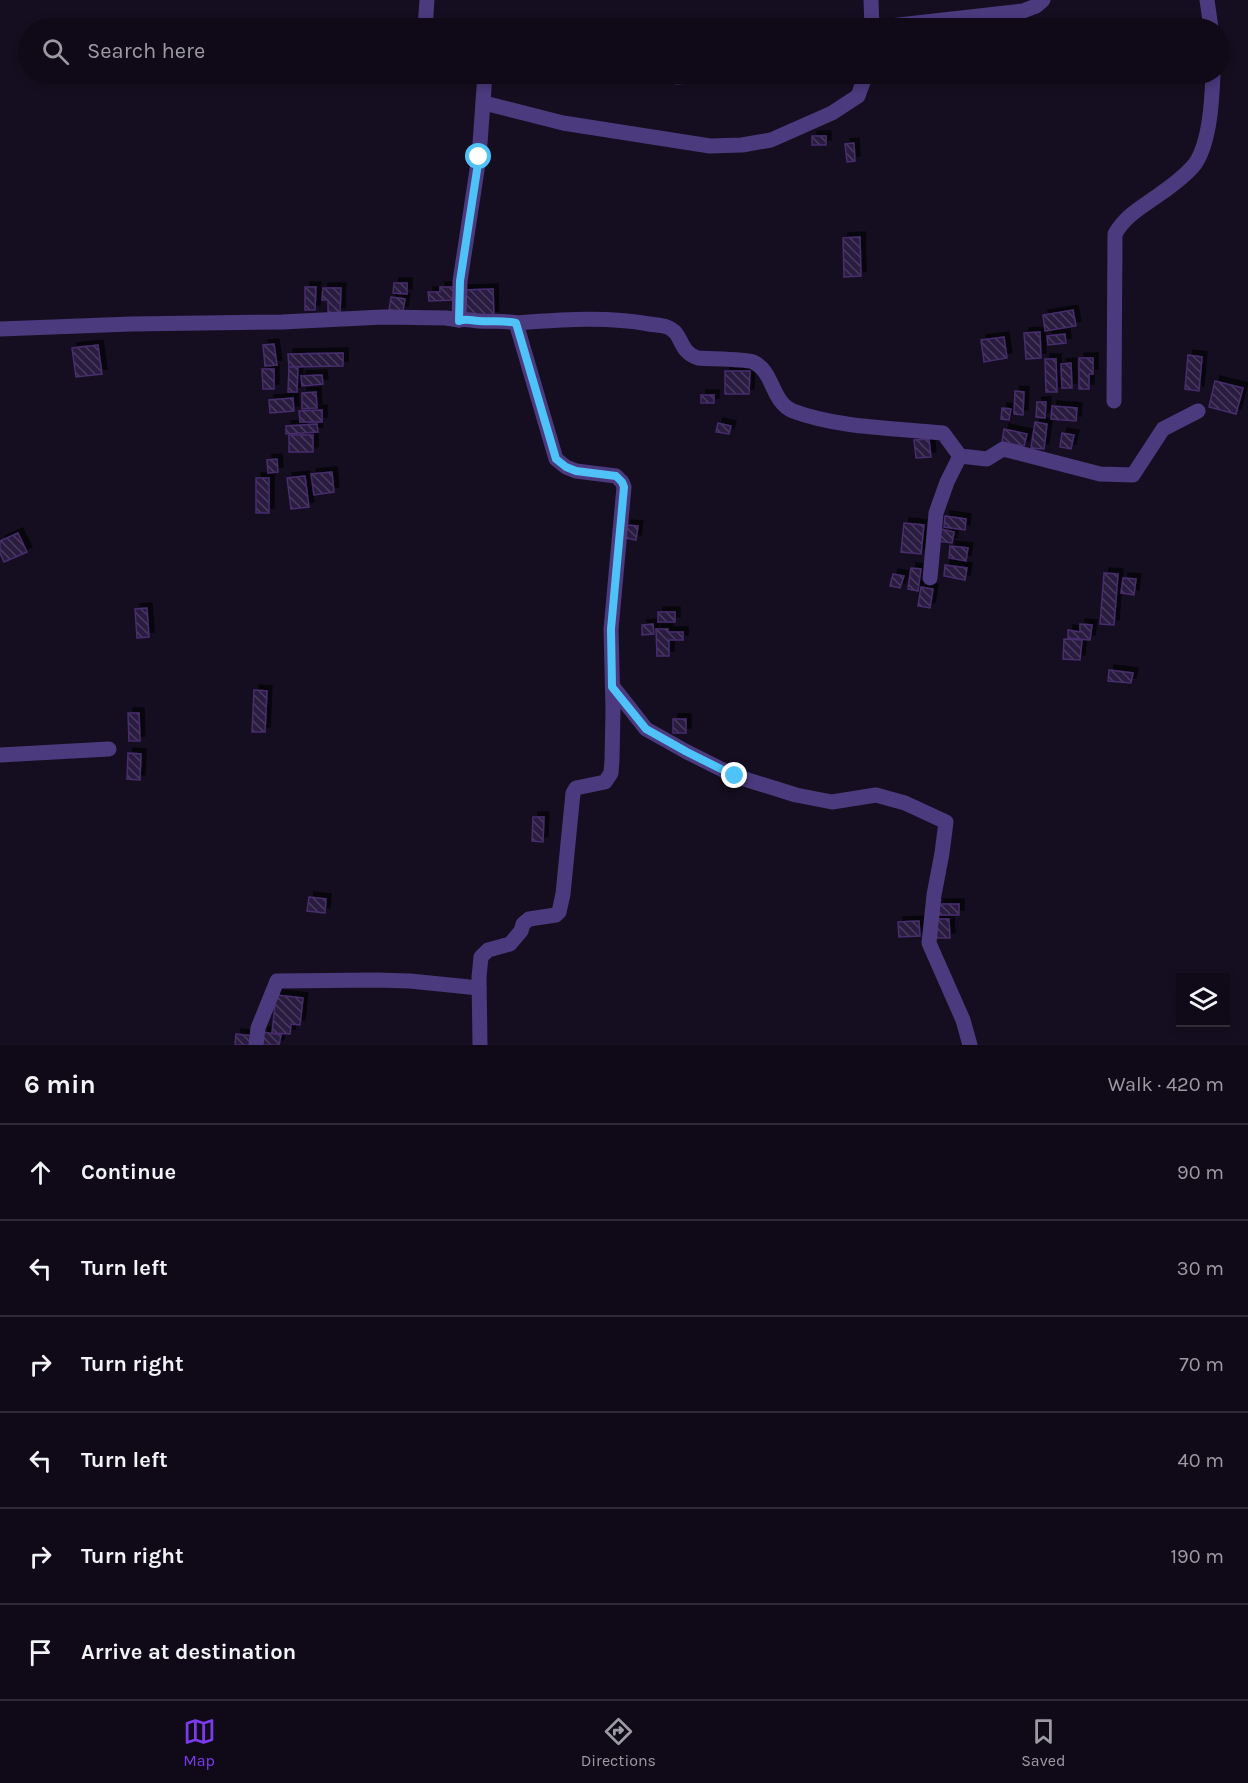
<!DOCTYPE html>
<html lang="en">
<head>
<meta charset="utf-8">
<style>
  body { margin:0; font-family:Karla,sans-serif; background:#1e1825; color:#f1f3f6 }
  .controls { position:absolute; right:18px; bottom:18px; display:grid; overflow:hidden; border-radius:0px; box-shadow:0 3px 9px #0003 }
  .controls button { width:54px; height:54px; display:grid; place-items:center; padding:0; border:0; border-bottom:2px solid #302b37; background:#100a18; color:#f1f3f6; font:30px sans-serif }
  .stop { position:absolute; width:18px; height:18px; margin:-14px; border:4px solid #4fc3f7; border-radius:50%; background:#fff }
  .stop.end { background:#4fc3f7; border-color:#fff; box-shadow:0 2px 6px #0008 }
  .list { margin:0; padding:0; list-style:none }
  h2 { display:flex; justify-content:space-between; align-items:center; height:78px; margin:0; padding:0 24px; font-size:26px }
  h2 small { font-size:20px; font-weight:400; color:#9c9aa2 }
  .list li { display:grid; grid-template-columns:39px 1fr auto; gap:18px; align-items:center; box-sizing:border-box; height:96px; padding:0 24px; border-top:2px solid #302b37 }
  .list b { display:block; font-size:22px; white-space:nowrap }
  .list em { font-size:20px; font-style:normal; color:#9c9aa2 }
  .icon { flex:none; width:33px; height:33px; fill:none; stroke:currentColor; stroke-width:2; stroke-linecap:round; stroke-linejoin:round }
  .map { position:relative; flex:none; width:1248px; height:1045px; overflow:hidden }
  .search { position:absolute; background:#100a18; box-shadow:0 3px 9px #0003; left:18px; right:18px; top:18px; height:66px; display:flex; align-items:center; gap:15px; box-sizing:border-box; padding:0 21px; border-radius:33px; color:#9c9aa2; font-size:22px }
  .sheet { height:654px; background:#100a18 }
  nav { display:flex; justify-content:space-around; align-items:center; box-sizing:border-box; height:84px; border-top:2px solid #302b37; background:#100a18; font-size:16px; color:#9c9aa2 }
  nav a { display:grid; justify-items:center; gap:3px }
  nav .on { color:#7c3aed }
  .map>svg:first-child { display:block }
  .building { fill:url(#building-back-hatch); stroke:#472d6c; stroke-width:1.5; filter:url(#shadow) }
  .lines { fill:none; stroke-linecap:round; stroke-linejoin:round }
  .street { stroke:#4b3a7e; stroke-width:15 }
  .route { stroke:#4fc3f7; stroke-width:8 }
</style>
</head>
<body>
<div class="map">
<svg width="1248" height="1045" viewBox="0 0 1248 1045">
  <defs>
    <pattern id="building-back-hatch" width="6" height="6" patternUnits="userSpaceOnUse" patternTransform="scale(1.5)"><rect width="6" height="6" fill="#2a1b40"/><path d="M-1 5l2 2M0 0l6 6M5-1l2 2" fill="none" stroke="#483b5c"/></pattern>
    <filter id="shadow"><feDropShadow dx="5" dy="-5" stdDeviation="0" flood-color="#0009"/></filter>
  </defs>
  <rect width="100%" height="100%" fill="#150e20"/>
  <g class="building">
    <polygon points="675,74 710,74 710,81 676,84"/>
    <polygon points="1175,74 1192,74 1192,83 1175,82"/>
    <rect x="812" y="136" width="14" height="9"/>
    <polygon points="854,143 855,161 847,162 845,144"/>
    <polygon points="860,237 861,276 844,277 843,238"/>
    <polygon points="394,283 407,283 407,294 393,293"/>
    <polygon points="305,287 316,287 315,310 305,310"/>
    <polygon points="440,287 455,287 455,300 429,301 428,292 440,292"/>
    <polygon points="323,288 341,288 340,313 328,312 328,300 322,300"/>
    <polygon points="493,289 494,316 465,318 463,290"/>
    <polygon points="391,297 405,299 403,311 389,310"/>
    <polygon points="1073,310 1076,326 1045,331 1043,315"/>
    <polygon points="1040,332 1041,358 1026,359 1024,333"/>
    <polygon points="1065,334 1066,343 1048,345 1047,336"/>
    <polygon points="1004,337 1007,358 984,362 981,340"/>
    <polygon points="274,344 277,365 265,366 263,345"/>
    <polygon points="98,345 102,374 76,377 72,348"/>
    <polygon points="343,353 343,366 289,367 288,354"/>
    <polygon points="1188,355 1202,357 1199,391 1185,389"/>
    <polygon points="1079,358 1093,358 1093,374 1089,374 1089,389 1079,389"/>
    <polygon points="1045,359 1056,359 1057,392 1046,392"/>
    <polygon points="1071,363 1072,388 1062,388 1061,364"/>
    <polygon points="289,367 298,367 297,392 288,392"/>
    <polygon points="262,369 274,369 274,389 263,389"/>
    <polygon points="725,371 750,371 749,394 725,394"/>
    <polygon points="322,375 323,384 302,386 301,376"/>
    <polygon points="1215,381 1243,388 1236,414 1209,407"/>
    <polygon points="1015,391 1024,392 1023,415 1014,414"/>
    <polygon points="316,392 317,408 302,409 302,393"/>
    <rect x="701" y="395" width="13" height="8"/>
    <polygon points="293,398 294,411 270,413 269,400"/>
    <polygon points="1037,402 1046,402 1045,418 1036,417"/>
    <polygon points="1052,406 1077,408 1076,421 1051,419"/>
    <polygon points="1002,408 1011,409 1009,420 1001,419"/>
    <polygon points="322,410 322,422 300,422 299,411"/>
    <polygon points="1035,422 1047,424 1044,449 1031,448"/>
    <polygon points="718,423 731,426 729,434 716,432"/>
    <polygon points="317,424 318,432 286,434 286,426"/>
    <polygon points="1004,429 1027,434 1024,446 1002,442"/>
    <polygon points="1062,433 1074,435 1071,449 1060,447"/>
    <rect x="289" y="435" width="24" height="17"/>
    <polygon points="929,439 931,457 916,458 914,440"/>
    <polygon points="277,459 278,472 268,473 267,460"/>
    <polygon points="332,472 334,492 314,495 311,474"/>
    <polygon points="305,476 309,507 291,509 287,478"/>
    <rect x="256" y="478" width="13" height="35"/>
    <polygon points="945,516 966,519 965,530 944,527"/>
    <polygon points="904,523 924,525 921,554 901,552"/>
    <polygon points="626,525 638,526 636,540 625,538"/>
    <polygon points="941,529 954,532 952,543 939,541"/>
    <polygon points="18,533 27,552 4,562 0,553 0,541"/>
    <polygon points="950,546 968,548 966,561 949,558"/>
    <polygon points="945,565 967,568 965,580 944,576"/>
    <polygon points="911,568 921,569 918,591 908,589"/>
    <polygon points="1104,573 1118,574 1114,625 1100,624"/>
    <polygon points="893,574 904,576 900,588 890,586"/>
    <polygon points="1123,578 1136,579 1134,595 1121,593"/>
    <polygon points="921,587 933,589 930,608 918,606"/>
    <polygon points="147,608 149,637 137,638 135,609"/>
    <rect x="658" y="612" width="17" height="10"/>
    <polygon points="653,624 654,634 642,635 642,625"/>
    <polygon points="1080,624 1092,625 1090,640 1068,638 1068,630 1080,632"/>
    <polygon points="656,629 668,629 668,632 683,632 683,640 669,640 669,656 657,656"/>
    <polygon points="1064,639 1082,640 1080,660 1063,659"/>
    <polygon points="1109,670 1133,673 1131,683 1108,681"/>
    <polygon points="254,690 267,691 265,732 252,732"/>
    <polygon points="128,713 139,713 140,741 129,741"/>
    <rect x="673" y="719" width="13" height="14"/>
    <polygon points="128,753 141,754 140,780 127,779"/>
    <polygon points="533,817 544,817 543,842 532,841"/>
    <polygon points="309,897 326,899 325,913 307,911"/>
    <rect x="939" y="904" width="20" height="11"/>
    <polygon points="935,919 949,919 950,938 935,938"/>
    <polygon points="919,921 920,936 899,937 898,922"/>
    <polygon points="276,995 303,998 300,1025 291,1024 290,1034 272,1033"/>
    <polygon points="263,1032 281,1035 279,1045 261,1045"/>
    <polygon points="236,1034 254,1036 253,1045 235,1045"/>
  </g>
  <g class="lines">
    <g class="street">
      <polyline points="871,0 872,28"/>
      <polyline points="1207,0 1211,28"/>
      <polyline points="425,28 427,0"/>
      <polyline points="880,28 890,26 1023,11 1036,6 1043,0"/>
      <polyline points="484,103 563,123 710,146 742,145 771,140 832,113 858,96 866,74"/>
      <path d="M516,323C560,320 605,316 649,324C655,325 661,325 667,327C684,333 677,351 698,358C708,359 745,359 753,362C774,371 771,402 793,411C838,428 895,428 943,433L960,456L987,459L1003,449L1100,474L1133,475L1163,429L1198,411"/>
      <polyline points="0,329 131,324 282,322 383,317 446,318 459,320"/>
      <path d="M1114,401L1115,234C1126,215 1142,207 1160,194C1170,187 1187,174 1195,164C1210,142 1212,100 1213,74"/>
      <polyline points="930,578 936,513 947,482 960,456"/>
      <polyline points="613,687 646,729 687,752 735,776 796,795 832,802 876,795 905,803 946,822 942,853 934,895 929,943 963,1020 970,1045"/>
      <polyline points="0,755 109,749"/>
      <polyline points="256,1045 258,1028 277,981 377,980 410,981 479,988"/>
      <path d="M480,1045L479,977L481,957L488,950L510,944L521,931L523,924L529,919L556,915L559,912L563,894L573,793L576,788L605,782L611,773L612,760L613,709L611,629L624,487L622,482L616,476L576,471L566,467L556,459L516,323C503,320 492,322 479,321C472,321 467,318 459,320L460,281L479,157L485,74"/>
    </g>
  </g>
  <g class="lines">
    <path class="route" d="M479,157L460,281L459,321C467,318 472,321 479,321C492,322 503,320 516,323L556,459L566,467L576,471L616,476L622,482L624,487L611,629L612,687L646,729L687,752L735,776"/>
  </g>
</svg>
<div class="controls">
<button><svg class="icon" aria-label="layers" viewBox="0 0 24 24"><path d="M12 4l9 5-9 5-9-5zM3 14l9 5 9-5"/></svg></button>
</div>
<div class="stop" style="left:479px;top:157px"></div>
<div class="stop end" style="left:735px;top:776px"></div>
<div class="search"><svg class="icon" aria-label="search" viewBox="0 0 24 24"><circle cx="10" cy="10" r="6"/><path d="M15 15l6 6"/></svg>Search here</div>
</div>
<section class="sheet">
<h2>6 min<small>Walk · 420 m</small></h2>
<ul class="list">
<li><svg class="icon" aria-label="ahead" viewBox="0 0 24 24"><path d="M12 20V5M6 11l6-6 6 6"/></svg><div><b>Continue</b></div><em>90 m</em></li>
<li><svg class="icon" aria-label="left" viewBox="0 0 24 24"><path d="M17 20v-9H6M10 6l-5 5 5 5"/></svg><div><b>Turn left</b></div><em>30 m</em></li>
<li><svg class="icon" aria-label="right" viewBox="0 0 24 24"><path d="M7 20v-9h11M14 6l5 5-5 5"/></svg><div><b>Turn right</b></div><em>70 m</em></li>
<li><svg class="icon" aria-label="left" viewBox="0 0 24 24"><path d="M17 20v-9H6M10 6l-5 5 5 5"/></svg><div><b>Turn left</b></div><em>40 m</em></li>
<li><svg class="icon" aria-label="right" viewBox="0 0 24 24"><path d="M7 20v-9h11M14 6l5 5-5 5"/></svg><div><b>Turn right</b></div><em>190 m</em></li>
<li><svg class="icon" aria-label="arrive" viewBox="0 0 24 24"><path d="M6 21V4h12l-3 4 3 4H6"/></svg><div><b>Arrive at destination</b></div></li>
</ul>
</section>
<nav>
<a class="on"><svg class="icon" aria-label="map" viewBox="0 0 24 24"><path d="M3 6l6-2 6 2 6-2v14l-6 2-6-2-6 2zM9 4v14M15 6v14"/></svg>Map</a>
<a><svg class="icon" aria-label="directions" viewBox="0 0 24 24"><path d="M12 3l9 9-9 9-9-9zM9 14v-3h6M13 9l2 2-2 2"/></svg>Directions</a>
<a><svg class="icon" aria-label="saved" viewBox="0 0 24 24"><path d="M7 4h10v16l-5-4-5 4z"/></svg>Saved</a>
</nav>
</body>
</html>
